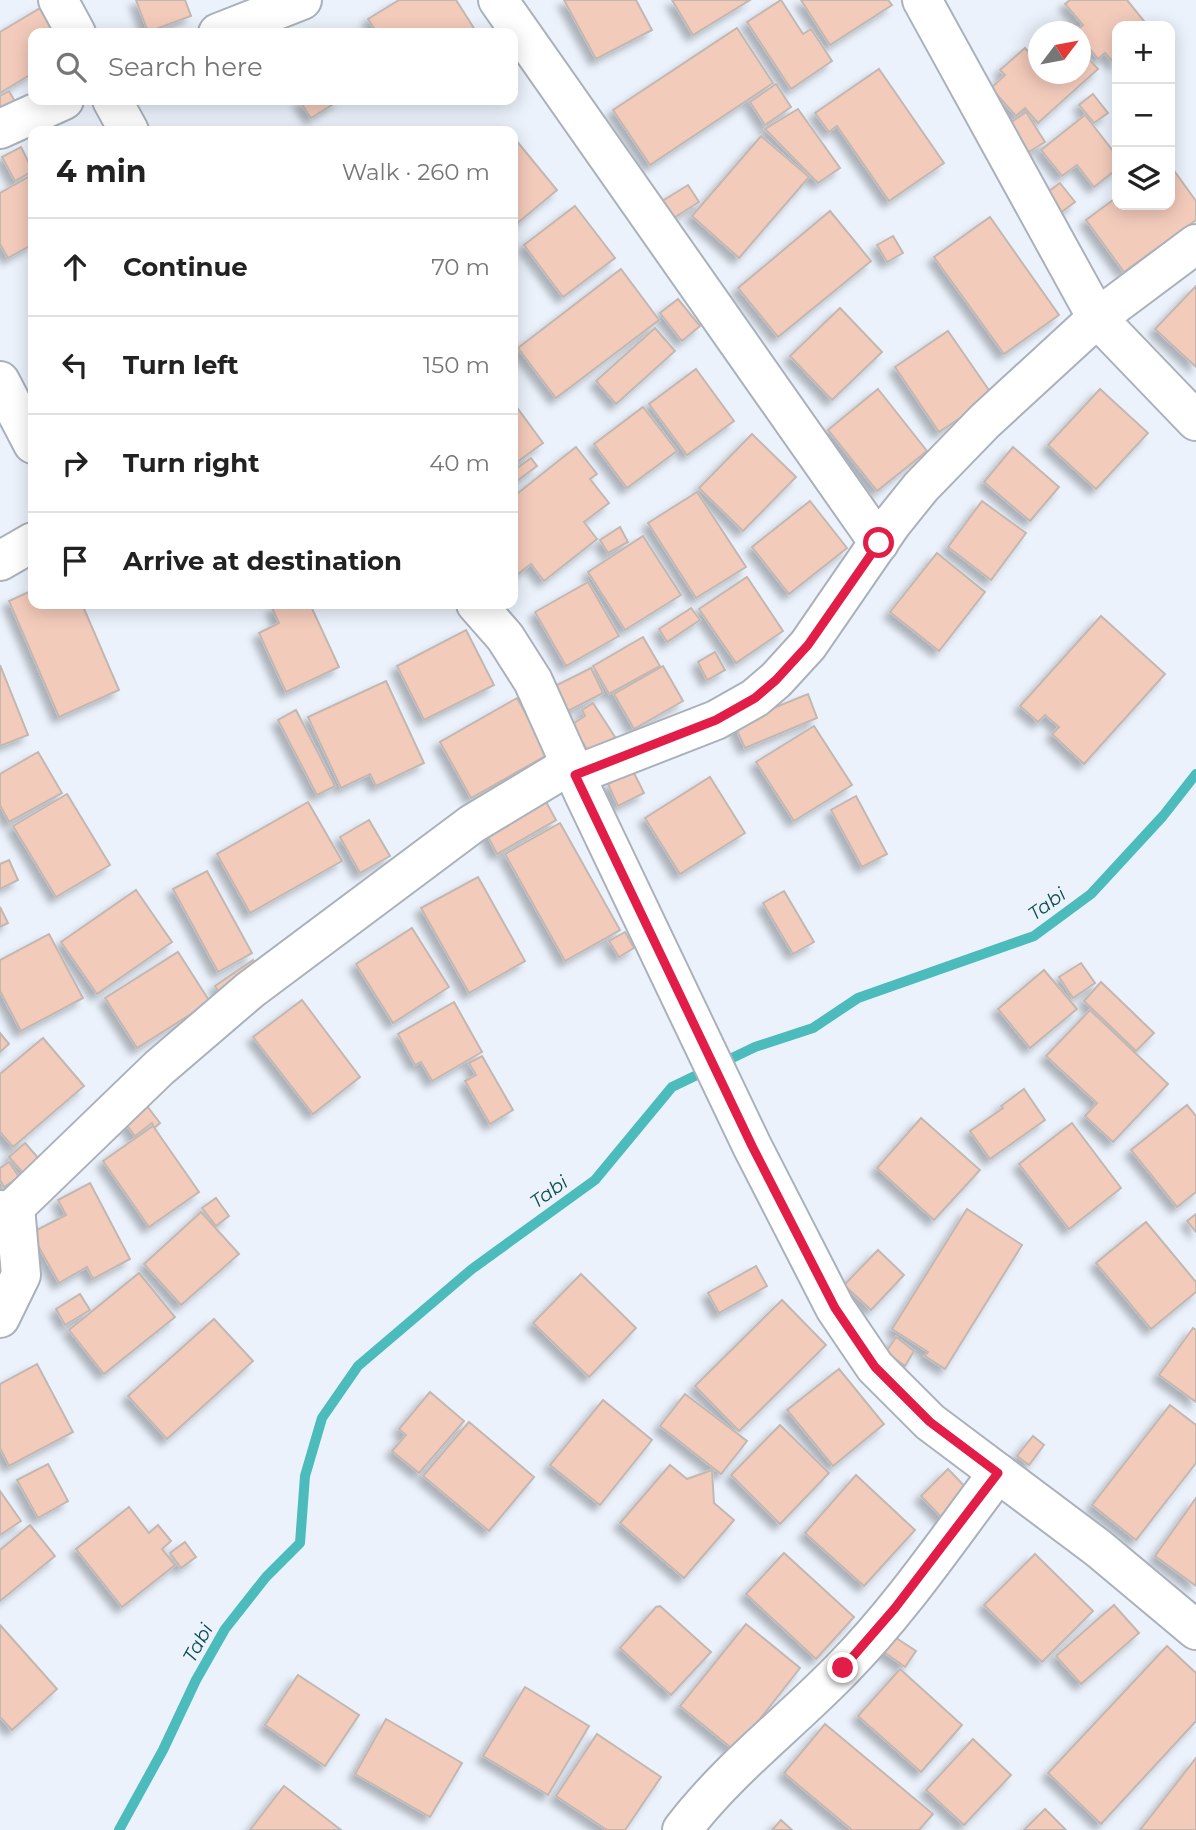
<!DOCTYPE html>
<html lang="en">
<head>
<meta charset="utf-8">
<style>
  body { margin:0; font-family:Montserrat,sans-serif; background:#f6f6f6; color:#222 }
  .controls { position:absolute; right:21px; top:21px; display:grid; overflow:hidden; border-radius:14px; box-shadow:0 4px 18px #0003 }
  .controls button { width:63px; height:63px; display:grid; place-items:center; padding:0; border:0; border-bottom:2px solid #e0e0e0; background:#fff; color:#222; font:35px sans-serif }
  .compass { position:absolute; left:1028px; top:21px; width:63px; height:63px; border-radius:50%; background:#fff; box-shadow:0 4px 18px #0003; rotate:58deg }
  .stop { position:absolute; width:21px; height:21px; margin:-16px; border:5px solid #e11d48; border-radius:50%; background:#fff }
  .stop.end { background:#e11d48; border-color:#fff; box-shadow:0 2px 7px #0008 }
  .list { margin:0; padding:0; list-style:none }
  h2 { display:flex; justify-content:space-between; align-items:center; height:91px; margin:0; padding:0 28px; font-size:30px }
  h2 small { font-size:23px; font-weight:400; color:#767676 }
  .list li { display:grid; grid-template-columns:46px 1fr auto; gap:21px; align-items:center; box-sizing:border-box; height:98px; padding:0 28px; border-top:2px solid #e0e0e0 }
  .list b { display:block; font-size:26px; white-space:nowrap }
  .list em { font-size:23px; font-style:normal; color:#767676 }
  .icon { flex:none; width:38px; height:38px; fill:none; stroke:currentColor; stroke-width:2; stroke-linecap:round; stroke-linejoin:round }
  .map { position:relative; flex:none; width:1196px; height:1830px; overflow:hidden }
  .search { position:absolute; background:#fff; box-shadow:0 4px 18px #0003; left:28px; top:28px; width:490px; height:77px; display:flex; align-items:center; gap:18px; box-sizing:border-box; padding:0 24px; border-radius:14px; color:#767676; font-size:26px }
  .panel { position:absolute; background:#fff; box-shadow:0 4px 18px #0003; left:28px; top:126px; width:490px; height:483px; border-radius:14px }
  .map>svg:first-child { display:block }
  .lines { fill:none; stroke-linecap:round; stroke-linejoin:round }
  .stream { stroke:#4bbbbb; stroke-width:10 }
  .building { fill:#f3cbbb; stroke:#c3b7b2; stroke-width:2; filter:url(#shadow) }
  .minor-casing { stroke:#abb1bb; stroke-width:42 }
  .minor { stroke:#fff; stroke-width:38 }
  .route { stroke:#e11d48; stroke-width:9 }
  .labels { text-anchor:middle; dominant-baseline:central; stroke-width:5; stroke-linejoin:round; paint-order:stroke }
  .water-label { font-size:19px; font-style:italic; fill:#094e4e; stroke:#ebf2fc }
</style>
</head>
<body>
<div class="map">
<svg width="1196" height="1830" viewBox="0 0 1196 1830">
  <defs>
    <filter id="shadow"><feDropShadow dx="-6" dy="6" stdDeviation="3.5" flood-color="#0004"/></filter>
  </defs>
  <rect width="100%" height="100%" fill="#ebf2fc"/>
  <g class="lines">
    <polyline class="stream" points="119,1830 163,1750 196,1680 225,1629 266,1577 300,1543 305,1476 322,1418 358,1366 472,1269 595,1180 672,1087 755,1047 813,1028 858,998 1034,936 1091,894 1163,816 1196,774"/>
  </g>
  <g class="building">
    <polygon points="136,0 185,0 191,16 148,32"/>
    <polygon points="399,0 456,0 477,33 377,33 368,19"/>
    <polygon points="564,0 636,0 652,30 596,59"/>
    <polygon points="672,0 750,0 693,35"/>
    <polygon points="781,0 803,34 811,29 832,61 791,89 747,22"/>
    <polygon points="801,0 888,0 892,5 830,45"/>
    <polygon points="1070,0 1127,0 1148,26 1117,26 1117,62 1115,64 1105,53 1098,59 1080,37 1080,32 1075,31 1083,25 1065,4"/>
    <polygon points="42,7 57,33 33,33 33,73 0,93 0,32"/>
    <polygon points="737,28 773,83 650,165 613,110"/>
    <polygon points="1025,48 1032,56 1038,50 1038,74 1080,74 1080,49 1098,69 1038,123 1025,108 1016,116 991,88 1005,75 1000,70"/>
    <polygon points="879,69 944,163 889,201 837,126 829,132 815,113"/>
    <polygon points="776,84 791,107 765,125 750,102"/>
    <polygon points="9,91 18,107 0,112 0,96"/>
    <polygon points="1093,94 1108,113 1094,123 1079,105"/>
    <polygon points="299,100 340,100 311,118"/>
    <polygon points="798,109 840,168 818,183 765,129"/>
    <polygon points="1026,112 1045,142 1022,156 1003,128"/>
    <polygon points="1085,115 1117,156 1117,169 1094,187 1077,165 1062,176 1041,150"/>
    <polygon points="761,136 809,177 739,258 692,216"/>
    <polygon points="515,139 557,190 514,226 513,141"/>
    <polygon points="21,147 33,171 15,181 2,157"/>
    <polygon points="1170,165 1196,201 1196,220 1124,272 1086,220 1117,197 1117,205 1170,205"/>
    <polygon points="30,176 33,182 33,244 8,258 0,244 0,193"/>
    <polygon points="1060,183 1075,202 1056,216 1041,197"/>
    <polygon points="688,185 699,202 661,226 651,208"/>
    <polygon points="575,206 615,258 563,297 524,245"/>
    <polygon points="830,211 871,261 778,337 738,288"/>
    <polygon points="990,217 1059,315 1004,354 934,257"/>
    <polygon points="893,236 903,253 887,262 877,245"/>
    <polygon points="621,269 659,320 556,398 518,348"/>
    <polygon points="1196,286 1196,367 1155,329"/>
    <polygon points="678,299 700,326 682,341 660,313"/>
    <polygon points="840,308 882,352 832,400 790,356"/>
    <polygon points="655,328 675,351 616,404 596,381"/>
    <polygon points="948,331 993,396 939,432 895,367"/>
    <polygon points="696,369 734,421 687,455 649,404"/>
    <polygon points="878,389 927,451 877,491 828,430"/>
    <polygon points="1100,389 1148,433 1096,489 1048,445"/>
    <polygon points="513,402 543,443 513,465"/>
    <polygon points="643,407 677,451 627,488 594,444"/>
    <polygon points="752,434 796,477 743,531 699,488"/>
    <polygon points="576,447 597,474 590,479 609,503 584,522 597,539 544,581 531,564 518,574 513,568 513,497"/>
    <polygon points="1013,447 1059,487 1030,521 984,482"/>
    <polygon points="531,458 537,466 513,484 513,471"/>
    <polygon points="697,492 746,567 696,598 648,523"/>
    <polygon points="810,501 847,548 789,594 752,547"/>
    <polygon points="982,501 1026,533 991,580 948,547"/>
    <polygon points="620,527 628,542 608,553 600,540"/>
    <polygon points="643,536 681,595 625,630 588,572"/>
    <polygon points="937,553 985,592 939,651 890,612"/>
    <polygon points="747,577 783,631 736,663 699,609"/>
    <polygon points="588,582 619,636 566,666 535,612"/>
    <polygon points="33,590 33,604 82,604 119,690 59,717 9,601"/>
    <polygon points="282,604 310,604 339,667 286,692 259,633 279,623 272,608"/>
    <polygon points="691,608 700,620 667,642 659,629"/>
    <polygon points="1101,616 1165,674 1084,764 1052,734 1059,727 1045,715 1038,722 1020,706"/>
    <polygon points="466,630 494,685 424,720 397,666"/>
    <polygon points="643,637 660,666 609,694 593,666"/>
    <polygon points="715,652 725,670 707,680 698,662"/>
    <polygon points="0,665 28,735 0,746"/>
    <polygon points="663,666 683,701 634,729 614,694"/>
    <polygon points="591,668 603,693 568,711 555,686"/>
    <polygon points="386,681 424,763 376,786 370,774 341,788 308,717"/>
    <polygon points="808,694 817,718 745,748 734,724"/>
    <polygon points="517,698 549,754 471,798 440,742"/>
    <polygon points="593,703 615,737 590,754 571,725 585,716 582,710"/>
    <polygon points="296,710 335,786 317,795 278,720"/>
    <polygon points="814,726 852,785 794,821 756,762"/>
    <polygon points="38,752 62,793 9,822 0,805 0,774"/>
    <polygon points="633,771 644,793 618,806 608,784"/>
    <polygon points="710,777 745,833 680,874 645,818"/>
    <polygon points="67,794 110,865 56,897 13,826"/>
    <polygon points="856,796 887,854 862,867 831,810"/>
    <polygon points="544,798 556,820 497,854 485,831"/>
    <polygon points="308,802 342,861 250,913 217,854"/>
    <polygon points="369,820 390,856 360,873 340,837"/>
    <polygon points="560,823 620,930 565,961 505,854"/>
    <polygon points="9,860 18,880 0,889 0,864"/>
    <polygon points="207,871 252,953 218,972 173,889"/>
    <polygon points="478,877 525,961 469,993 421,908"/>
    <polygon points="136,890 172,942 97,994 61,942"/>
    <polygon points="784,891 814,942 793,954 763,903"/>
    <polygon points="0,907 8,923 0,927"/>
    <polygon points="412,928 449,987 393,1023 356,964"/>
    <polygon points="625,932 634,948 619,957 609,941"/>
    <polygon points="49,934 83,998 21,1031 0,991 0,960"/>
    <polygon points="178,952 210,1002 137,1048 105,998"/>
    <polygon points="253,960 264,977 225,1002 215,986"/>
    <polygon points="1081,963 1095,983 1073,998 1059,977"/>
    <polygon points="1044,970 1077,1009 1030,1048 998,1009"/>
    <polygon points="1101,982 1154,1033 1136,1051 1084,1001"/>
    <polygon points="302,1000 360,1077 313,1114 253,1037"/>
    <polygon points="454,1002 482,1052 432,1081 421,1062 415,1065 398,1034"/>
    <polygon points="1090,1010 1168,1084 1113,1142 1085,1116 1097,1103 1046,1056"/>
    <polygon points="0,1033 9,1044 0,1052"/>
    <polygon points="43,1038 84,1086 13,1147 0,1132 0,1074"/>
    <polygon points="482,1056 513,1110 490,1124 465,1081 476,1075 469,1063"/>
    <polygon points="1024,1089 1045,1120 990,1159 970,1131 1003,1108 1001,1106"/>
    <polygon points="1187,1105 1196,1116 1196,1192 1177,1207 1131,1150"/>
    <polygon points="147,1106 160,1123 154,1128 152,1123 135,1136 125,1123"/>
    <polygon points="921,1118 980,1170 934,1220 877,1168"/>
    <polygon points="1072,1123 1121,1188 1069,1229 1019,1164"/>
    <polygon points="153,1126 199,1192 149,1227 103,1161"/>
    <polygon points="25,1143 40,1160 24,1174 9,1157"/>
    <polygon points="9,1162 19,1177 4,1187 0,1180 0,1168"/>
    <polygon points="90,1183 130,1259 93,1279 87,1267 59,1283 31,1233 66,1215 58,1200"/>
    <polygon points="216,1198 229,1216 216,1226 202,1208"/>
    <polygon points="967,1209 1022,1245 945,1369 925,1356 928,1352 892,1329"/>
    <polygon points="201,1212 239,1254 181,1305 144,1264"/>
    <polygon points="1196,1214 1196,1232 1187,1221"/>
    <polygon points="1146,1222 1196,1282 1196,1292 1151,1329 1096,1263"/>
    <polygon points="878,1250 904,1275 871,1310 844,1285"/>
    <polygon points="756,1266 767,1286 719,1313 708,1293"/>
    <polygon points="139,1273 175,1317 104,1374 69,1330"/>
    <polygon points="581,1274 636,1328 589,1377 533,1323"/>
    <polygon points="80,1294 90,1310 65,1325 56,1309"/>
    <polygon points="782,1300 826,1345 739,1431 695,1386"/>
    <polygon points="214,1319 253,1361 167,1439 128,1396"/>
    <polygon points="1193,1328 1196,1330 1196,1402 1159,1375"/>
    <polygon points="896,1337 914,1351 905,1366 886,1352"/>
    <polygon points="37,1364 73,1432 9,1466 0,1448 0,1384"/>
    <polygon points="839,1369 884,1424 833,1466 787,1410"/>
    <polygon points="430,1392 464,1421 419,1473 392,1451 406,1435 399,1429"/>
    <polygon points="685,1394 747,1441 721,1474 660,1426"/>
    <polygon points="603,1400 652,1440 600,1505 550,1465"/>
    <polygon points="1170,1405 1196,1425 1196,1463 1136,1540 1092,1505"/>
    <polygon points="469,1422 534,1477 489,1531 423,1476"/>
    <polygon points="780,1425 829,1473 780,1524 731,1475"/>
    <polygon points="1033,1436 1044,1445 1029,1465 1017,1456"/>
    <polygon points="48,1464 68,1501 38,1518 17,1480"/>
    <polygon points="670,1465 687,1479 712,1470 714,1503 734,1520 684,1578 620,1523"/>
    <polygon points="948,1469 974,1496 946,1522 921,1496"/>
    <polygon points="856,1475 915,1530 864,1586 805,1533"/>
    <polygon points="0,1491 21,1521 0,1535"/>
    <polygon points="1196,1498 1196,1586 1155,1556"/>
    <polygon points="129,1507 149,1533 158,1525 171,1541 162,1549 175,1565 122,1607 76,1549"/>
    <polygon points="30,1525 55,1556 0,1601 0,1550"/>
    <polygon points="185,1542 196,1557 181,1568 170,1553"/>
    <polygon points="784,1553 854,1617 816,1659 746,1594"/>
    <polygon points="1035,1554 1093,1611 1042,1662 984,1605"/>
    <polygon points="1114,1605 1139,1633 1081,1684 1056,1656"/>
    <polygon points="660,1606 711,1652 671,1695 620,1648 656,1607"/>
    <polygon points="746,1624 800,1668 735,1751 680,1706"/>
    <polygon points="0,1625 57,1689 12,1730 0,1717"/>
    <polygon points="887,1632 916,1651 905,1667 877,1647"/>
    <polygon points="1167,1646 1196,1673 1196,1721 1101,1824 1048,1773"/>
    <polygon points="900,1669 962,1725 921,1772 858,1716"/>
    <polygon points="298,1675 359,1715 325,1766 265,1725"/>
    <polygon points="525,1687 589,1726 548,1795 483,1756"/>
    <polygon points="386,1719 462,1763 430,1817 355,1774"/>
    <polygon points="825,1724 933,1814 919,1830 852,1830 784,1773"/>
    <polygon points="597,1734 661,1777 625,1830 607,1830 556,1796"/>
    <polygon points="973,1739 1011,1775 964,1825 926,1790"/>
    <polygon points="1196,1758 1196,1830 1140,1830"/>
    <polygon points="284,1786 341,1830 250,1830"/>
    <polygon points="1045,1809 1066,1830 1024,1830"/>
    <polygon points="781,1820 792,1830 772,1830"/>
  </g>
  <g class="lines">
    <defs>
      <g id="minor">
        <polyline points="58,0 76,33"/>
        <polyline points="498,0 879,543"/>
        <polyline points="922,0 1097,318 1196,421"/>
        <polyline points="218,33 302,0"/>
        <polyline points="112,100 129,131"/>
        <polyline points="0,129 64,100"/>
        <polyline points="0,381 33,444"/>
        <polyline points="0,561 33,542"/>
        <polyline points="476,604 505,637 533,681 583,792 752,1146 835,1308 875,1367 930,1422 1098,1548 1196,1630"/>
        <polyline points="575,775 716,720 755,698 776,680 808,645 892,523 921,487 985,421 1097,318 1196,244"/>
        <polyline points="0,1210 5,1211 15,1207 159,1068 250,990 472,824 570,765"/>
        <polyline points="0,1318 21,1275 15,1207"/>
        <path d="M682,1830C728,1769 790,1723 843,1668C901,1609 948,1539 998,1473"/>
      </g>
    </defs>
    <use href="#minor" class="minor-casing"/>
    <use href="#minor" class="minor"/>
  </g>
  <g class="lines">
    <polyline class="route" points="843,1668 895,1608 998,1473 930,1422 875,1367 835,1308 752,1146 575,775 716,720 755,698 776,680 808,645 879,543"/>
  </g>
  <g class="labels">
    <g class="water-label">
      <text transform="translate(1047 904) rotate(-36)">Tabi</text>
      <text transform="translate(549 1192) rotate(-36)">Tabi</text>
      <text transform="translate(198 1643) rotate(-61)">Tabi</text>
    </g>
  </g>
</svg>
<div class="controls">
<button>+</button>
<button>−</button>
<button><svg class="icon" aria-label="layers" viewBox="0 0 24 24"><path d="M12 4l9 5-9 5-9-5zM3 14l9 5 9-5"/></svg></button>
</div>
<svg class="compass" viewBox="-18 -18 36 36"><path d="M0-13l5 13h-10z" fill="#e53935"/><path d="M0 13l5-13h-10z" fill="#767676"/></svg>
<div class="stop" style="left:879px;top:543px"></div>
<div class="stop end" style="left:843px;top:1668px"></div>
<div class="search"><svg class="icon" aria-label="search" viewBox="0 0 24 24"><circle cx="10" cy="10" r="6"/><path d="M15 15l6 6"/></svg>Search here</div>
<section class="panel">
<h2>4 min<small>Walk · 260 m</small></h2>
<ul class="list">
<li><svg class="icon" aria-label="ahead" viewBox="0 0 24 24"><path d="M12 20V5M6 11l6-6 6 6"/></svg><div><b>Continue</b></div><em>70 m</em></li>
<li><svg class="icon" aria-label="left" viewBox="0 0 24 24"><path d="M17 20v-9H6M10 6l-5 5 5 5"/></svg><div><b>Turn left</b></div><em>150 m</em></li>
<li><svg class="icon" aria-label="right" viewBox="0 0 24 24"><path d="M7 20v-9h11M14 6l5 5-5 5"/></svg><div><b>Turn right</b></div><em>40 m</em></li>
<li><svg class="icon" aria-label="arrive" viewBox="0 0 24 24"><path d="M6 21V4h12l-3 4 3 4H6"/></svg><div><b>Arrive at destination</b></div></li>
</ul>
</section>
</div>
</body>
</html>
